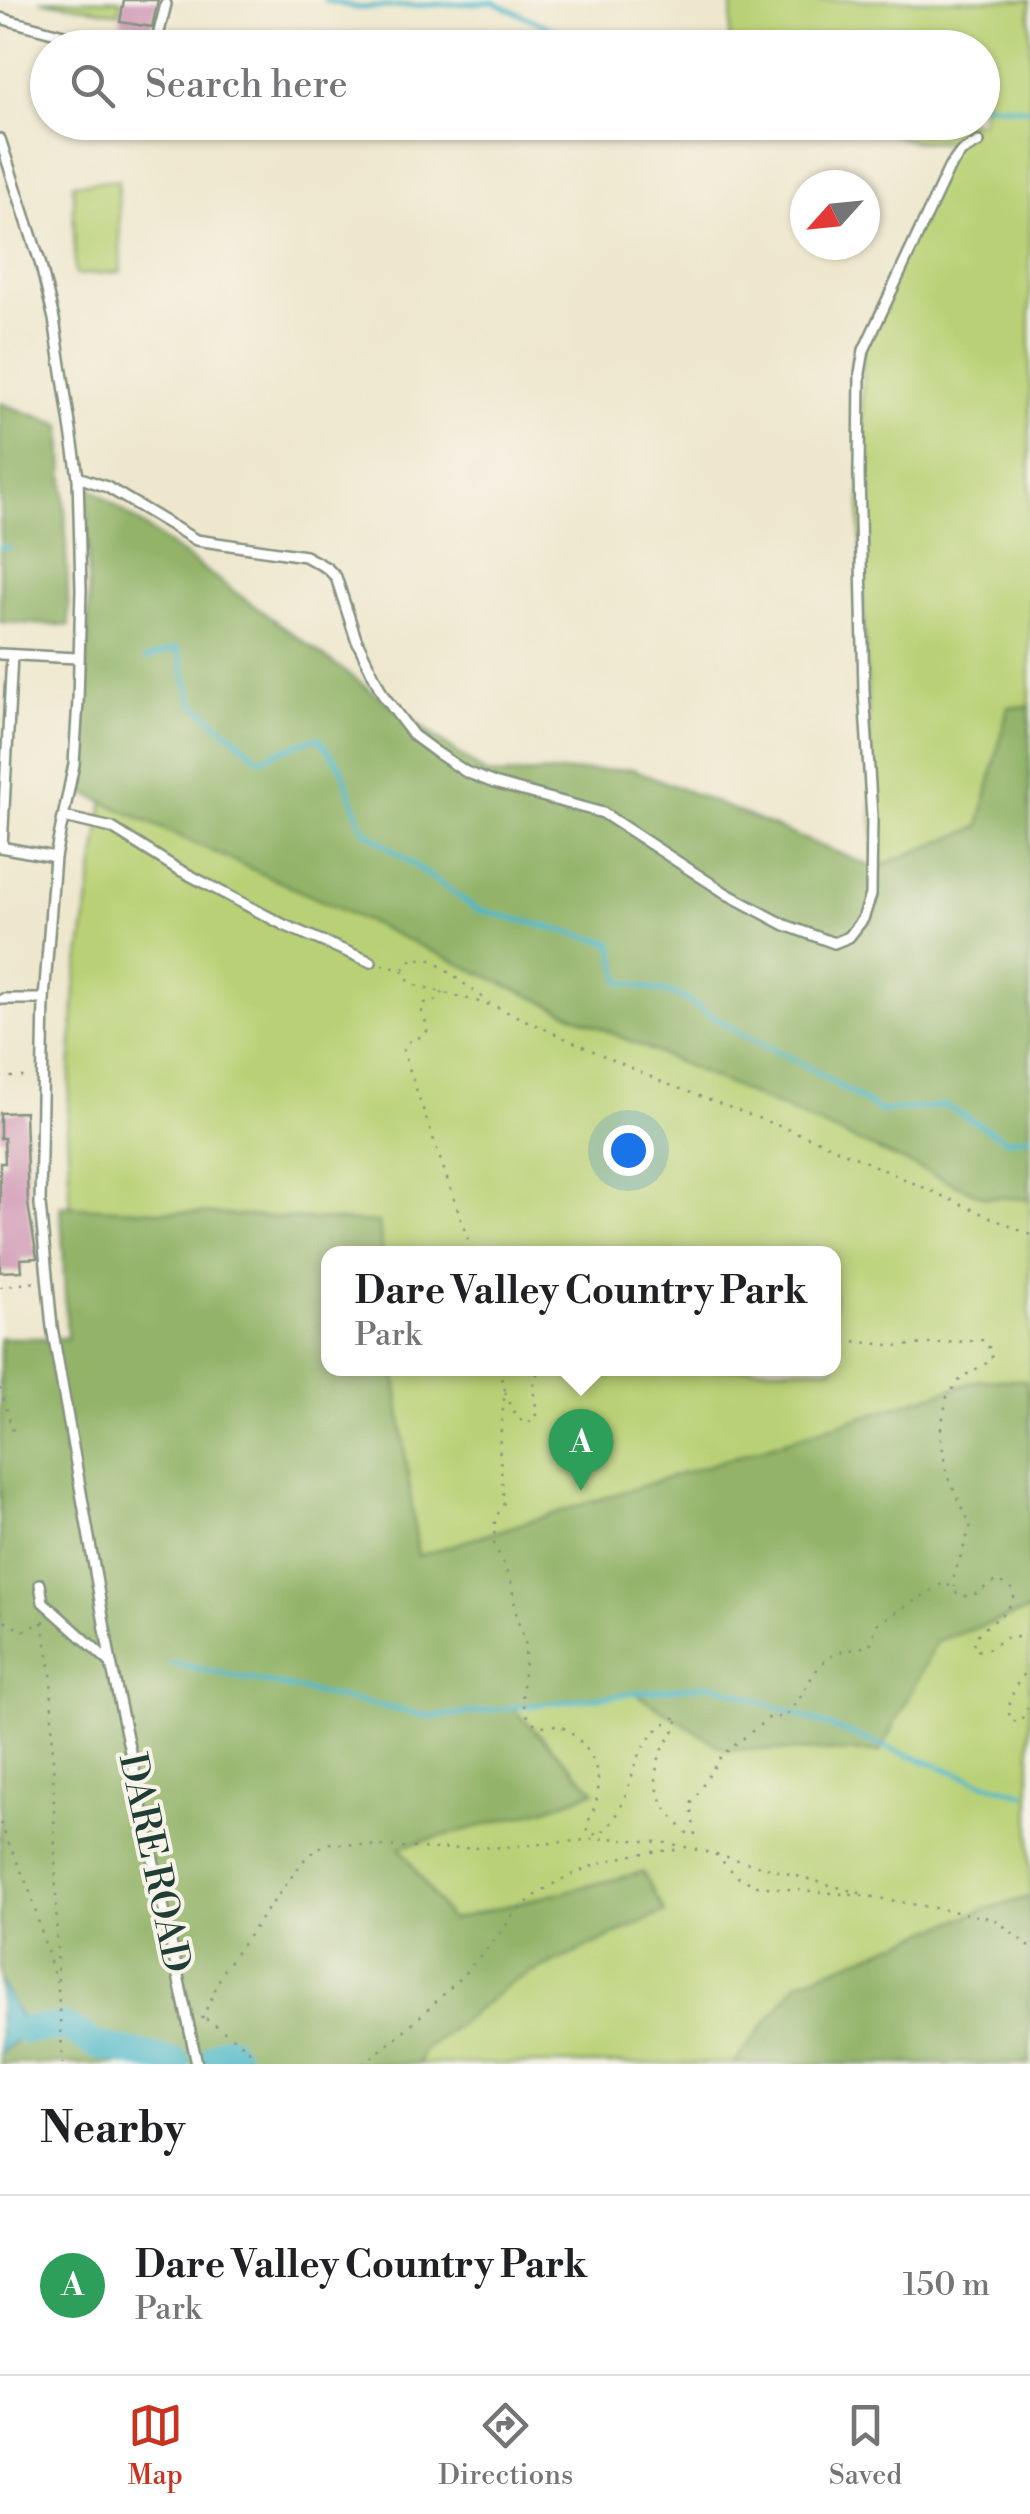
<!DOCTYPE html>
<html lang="en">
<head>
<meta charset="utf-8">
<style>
  body { margin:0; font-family:"Libre Bodoni",serif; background:#f2f2f2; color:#202124 }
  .compass { position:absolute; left:790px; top:170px; width:90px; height:90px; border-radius:50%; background:#fff; box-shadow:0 2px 8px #0004; rotate:243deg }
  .you { position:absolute; left:628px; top:1150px; width:35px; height:35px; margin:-25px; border:8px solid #fff; border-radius:50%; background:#1a73e8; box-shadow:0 0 0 15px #1a73e833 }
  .badge { display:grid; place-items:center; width:65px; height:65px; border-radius:50%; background:#c8321e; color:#fff; font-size:32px; font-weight:700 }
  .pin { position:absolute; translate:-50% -82px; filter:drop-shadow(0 2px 5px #0008) }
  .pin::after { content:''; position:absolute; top:52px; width:35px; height:30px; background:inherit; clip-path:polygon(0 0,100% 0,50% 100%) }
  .popup { position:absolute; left:321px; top:1246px; width:520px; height:130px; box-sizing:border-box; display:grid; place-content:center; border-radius:20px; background:#fff; filter:drop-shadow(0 2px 8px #0005); font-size:32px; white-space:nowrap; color:#757577 }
  .popup b { font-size:38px; color:#202124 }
  .popup::after { content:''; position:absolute; left:50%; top:100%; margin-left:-20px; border:20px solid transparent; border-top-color:#fff }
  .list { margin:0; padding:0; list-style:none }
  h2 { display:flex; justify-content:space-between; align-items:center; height:130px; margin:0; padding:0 40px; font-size:42px }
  h2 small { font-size:32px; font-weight:400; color:#757577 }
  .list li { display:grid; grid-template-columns:65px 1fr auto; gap:30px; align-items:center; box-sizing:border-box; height:180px; padding:0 40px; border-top:2px solid #e0e0e0 }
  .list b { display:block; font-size:38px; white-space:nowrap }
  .list p { margin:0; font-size:32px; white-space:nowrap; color:#757577 }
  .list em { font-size:32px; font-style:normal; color:#757577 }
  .icon { flex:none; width:55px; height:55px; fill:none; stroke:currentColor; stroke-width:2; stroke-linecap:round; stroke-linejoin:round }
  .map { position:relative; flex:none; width:1030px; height:2064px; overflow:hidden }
  .search { position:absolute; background:#fff; box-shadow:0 2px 8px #0004; left:30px; right:30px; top:30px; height:110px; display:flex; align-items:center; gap:25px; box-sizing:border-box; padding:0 35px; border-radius:55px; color:#757577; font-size:38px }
  .sheet { height:310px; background:#fff }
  nav { display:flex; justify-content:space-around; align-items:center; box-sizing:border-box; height:140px; border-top:2px solid #e0e0e0; background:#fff; font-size:28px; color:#757577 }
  nav a { display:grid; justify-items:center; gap:5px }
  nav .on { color:#c8321e }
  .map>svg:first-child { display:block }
  .green { fill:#b9d176; stroke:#6c8755; stroke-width:2.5; fill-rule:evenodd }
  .forest { fill:#92b367; stroke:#58784e; stroke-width:2.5 }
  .water { fill:#4cb8c9; stroke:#367a7e; stroke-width:2.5 }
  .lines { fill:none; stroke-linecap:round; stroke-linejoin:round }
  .stream { stroke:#4cb8c9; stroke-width:5 }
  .river { stroke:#4cb8c9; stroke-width:28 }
  .building { fill:#cc90b0 }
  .lane-casing { stroke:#869280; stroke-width:14 }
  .path { stroke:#869280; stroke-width:2.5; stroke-dasharray:2.5 8; stroke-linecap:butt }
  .lane { stroke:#fff; stroke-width:9 }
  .labels { text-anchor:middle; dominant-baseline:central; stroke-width:8; stroke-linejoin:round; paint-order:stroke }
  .street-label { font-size:38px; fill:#1f3d34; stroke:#f7f3e8 }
</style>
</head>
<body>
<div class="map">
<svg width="1030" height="2064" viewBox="0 0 1030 2064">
  <rect width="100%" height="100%" fill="#f7f3e8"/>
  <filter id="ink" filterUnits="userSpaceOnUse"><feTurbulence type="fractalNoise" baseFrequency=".01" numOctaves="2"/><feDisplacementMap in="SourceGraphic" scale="20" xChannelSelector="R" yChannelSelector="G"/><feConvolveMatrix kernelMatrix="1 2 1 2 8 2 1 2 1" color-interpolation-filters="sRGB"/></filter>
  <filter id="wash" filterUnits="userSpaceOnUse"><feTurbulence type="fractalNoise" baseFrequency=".0048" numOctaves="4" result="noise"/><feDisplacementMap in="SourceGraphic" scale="40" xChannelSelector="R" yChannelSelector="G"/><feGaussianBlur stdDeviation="2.25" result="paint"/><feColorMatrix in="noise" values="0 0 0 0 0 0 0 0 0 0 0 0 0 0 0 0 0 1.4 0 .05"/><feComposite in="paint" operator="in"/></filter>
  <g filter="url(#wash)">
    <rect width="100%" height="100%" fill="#eee7cd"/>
    <g class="green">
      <polygon points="40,0 121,0 119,13"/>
      <polygon points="733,0 1030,0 1030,707 1008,707 980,827 875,868 860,525 863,340 949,143 912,141 854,123 982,122 982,48 728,48"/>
      <polygon points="118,180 121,272 75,275 73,184"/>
      <path d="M109,768L1030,1137V2064H213L74,1288L67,1129L75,989ZM328,1254H834V1368H328Z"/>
    </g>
    <g class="forest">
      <polygon points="0,403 62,425 69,626 0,622"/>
      <polygon points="87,485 488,775 633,769 875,868 979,827 1008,707 1030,707 1030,1199 984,1197 621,1037 80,791 89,606"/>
      <polygon points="61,1206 379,1223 382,1253 328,1254 328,1368 395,1369 418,1556 980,1380 1025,1380 1030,1407 1030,1610 937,1641 880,1752 724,1749 635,1693 513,1708 595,1791 543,1810 400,1847 450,1920 643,1872 665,1912 514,1981 422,2052 419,2064 0,2064 0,1338 67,1338"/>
      <polygon points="1030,1897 1030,2064 734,2064 798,1982 989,1908"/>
    </g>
    <polygon class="water" points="0,1981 27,2030 0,2055"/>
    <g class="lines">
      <g class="stream">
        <polyline points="325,0 358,8 494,2 593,48"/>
        <polyline points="982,104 1030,109"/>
        <polyline points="0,546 9,549"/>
        <polyline points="146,659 177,648 193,702 260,759 318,737 341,767 363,829 476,909 612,943 621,982 678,995 743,1035 809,1067 880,1111 946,1106 1007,1140 1030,1136"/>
        <polyline points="171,1663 433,1717 713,1684 982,1782 1025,1794"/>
      </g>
      <g class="river">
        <polyline points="27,2030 65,2027 96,2045 177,2063"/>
        <polyline points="215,2056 228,2048 239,2064"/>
      </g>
    </g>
    <g id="blocks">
      <g class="building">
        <polygon points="124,0 158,0 152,27 120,22"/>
        <polygon points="25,1112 28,1204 37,1258 21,1259 22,1271 0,1272 0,1163 5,1163 4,1138 0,1138 0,1113"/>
      </g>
    </g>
  </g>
  <g filter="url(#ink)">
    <use href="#blocks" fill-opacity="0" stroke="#869280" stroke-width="2.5"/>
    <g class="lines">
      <defs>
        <g id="lane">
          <polyline points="0,18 71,37 138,48"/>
          <polyline points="155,48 166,4"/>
          <polyline points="0,139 40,262 54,319 78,477 81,589 78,701 74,764 55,857 44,999 40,1204 52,1327 111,1663 197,2064"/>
          <polyline points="78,477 107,487 196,540 305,556 327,568 336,577 356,639 383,695 413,735 436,752 466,772 494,783 603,813 727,894 785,925 834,943 849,937 863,919 871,895 872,817 864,692 859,473 860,373 864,350 949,168 961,152 979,142"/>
          <polyline points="0,654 77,658"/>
          <polyline points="64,817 112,828 176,868 284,925 371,962"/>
          <polyline points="0,847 55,857"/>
          <polyline points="2,847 12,655"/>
          <polyline points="3,999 44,999"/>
          <polyline points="40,1584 43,1602 111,1663"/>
        </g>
      </defs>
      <use href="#lane" class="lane-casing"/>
      <g class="path">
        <polyline points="382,965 402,970 405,977 412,984 494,1006 662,1082 819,1141 1030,1235"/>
        <polyline points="403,969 413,958 432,960 490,1003"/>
        <polyline points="443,992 438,1000 425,1003 421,1009 428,1029 425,1035 410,1041 403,1051 473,1254"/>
        <polyline points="0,1077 28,1077"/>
        <polyline points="0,1287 36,1282"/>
        <polyline points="834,1339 899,1346 983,1340 991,1350 992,1360 962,1377 947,1397 940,1433 947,1476 971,1525 954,1576 955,1587"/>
        <path d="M498,1368L505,1390L499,1447L504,1503L495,1519L494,1543L511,1582L517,1618L526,1645L522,1700L529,1720L539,1726L559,1725C587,1741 605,1769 596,1802C593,1815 586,1820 588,1833L598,1835C640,1808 621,1739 679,1716C676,1731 668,1738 662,1751C646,1785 664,1811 689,1835H695L691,1804L721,1756L770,1717H784C806,1698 810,1665 837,1653C847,1649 859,1649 870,1645L877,1624L945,1582L960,1596H972L997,1580L1015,1591C1013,1615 987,1621 974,1639L975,1650L985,1651L1005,1638L1030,1636"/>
        <polyline points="641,1368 654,1378 663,1368"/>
        <polyline points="0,1388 15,1438"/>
        <path d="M505,1392L511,1408L523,1423L535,1420C540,1399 526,1392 540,1368"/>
        <polyline points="0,1612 6,1622 23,1631 47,1620"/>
        <polyline points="42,1622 51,1671 58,1989 63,2064"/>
        <path d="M1030,1666C1017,1681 1006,1700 1010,1720L1020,1722L1030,1703"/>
        <polyline points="0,1823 29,1889 56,1982"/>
        <polyline points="716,1854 867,1895"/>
        <polyline points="202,2019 224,1969 307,1856 327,1843 437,1849 507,1847 609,1838 668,1843 715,1854 738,1877 757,1886 873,1897 995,1919 1030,1947"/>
        <polyline points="206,2019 248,2048 255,2064"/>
        <path d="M363,2064C394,2040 423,2015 450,1988C468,1970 486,1951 502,1931C507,1925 509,1918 515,1913C559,1870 623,1851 683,1850"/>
      </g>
      <use href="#lane" class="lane"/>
    </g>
  </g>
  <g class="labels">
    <g class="street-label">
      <text transform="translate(154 1863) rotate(78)">DARE ROAD</text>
    </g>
  </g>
</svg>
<svg class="compass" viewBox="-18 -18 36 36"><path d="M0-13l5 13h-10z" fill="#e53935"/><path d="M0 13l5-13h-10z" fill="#757577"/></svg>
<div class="you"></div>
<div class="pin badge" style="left:581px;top:1491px;background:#2e9e5b">A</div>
<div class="popup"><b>Dare Valley Country Park</b>Park</div>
<div class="search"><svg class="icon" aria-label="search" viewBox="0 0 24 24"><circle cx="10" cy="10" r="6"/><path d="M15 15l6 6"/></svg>Search here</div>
</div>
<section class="sheet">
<h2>Nearby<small></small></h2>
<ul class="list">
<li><span class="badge" style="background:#2e9e5b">A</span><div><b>Dare Valley Country Park</b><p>Park</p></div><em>150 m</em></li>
</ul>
</section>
<nav>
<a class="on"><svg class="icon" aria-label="map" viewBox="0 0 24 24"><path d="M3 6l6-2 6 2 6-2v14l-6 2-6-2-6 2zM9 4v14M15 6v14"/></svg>Map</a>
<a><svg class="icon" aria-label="directions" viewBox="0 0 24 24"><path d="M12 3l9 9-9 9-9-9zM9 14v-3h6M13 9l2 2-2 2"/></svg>Directions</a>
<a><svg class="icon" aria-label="saved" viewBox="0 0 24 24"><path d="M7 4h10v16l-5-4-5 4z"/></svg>Saved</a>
</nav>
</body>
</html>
